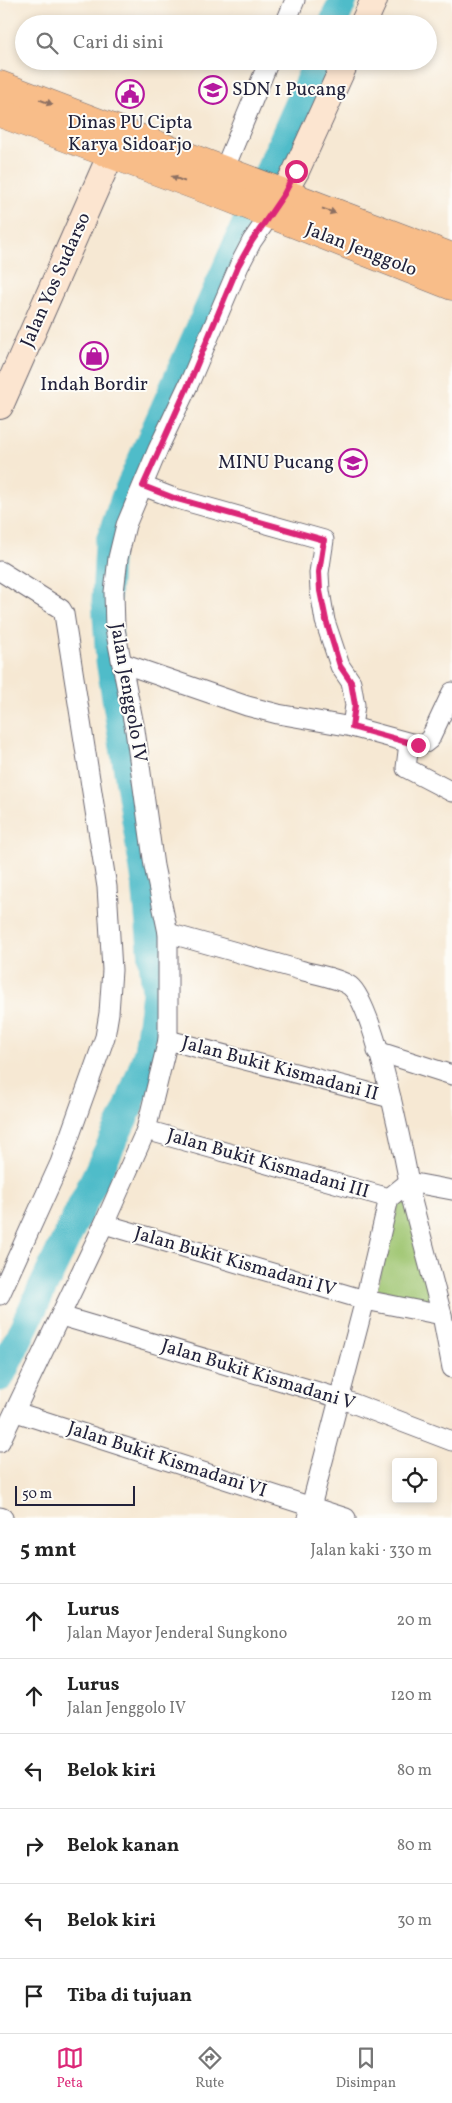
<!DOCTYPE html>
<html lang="id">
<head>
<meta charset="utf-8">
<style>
  body { margin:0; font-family:Vollkorn,serif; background:#f6f6f6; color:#222 }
  .controls { position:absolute; right:15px; bottom:15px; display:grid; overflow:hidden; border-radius:5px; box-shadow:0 2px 8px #0003 }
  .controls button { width:45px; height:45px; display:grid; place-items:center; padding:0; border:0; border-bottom:1px solid #e0e0e0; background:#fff; color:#222; font:25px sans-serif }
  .scale { position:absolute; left:15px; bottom:12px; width:120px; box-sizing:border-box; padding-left:5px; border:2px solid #22223b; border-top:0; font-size:14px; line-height:18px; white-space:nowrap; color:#22223b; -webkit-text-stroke:4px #fdfcf7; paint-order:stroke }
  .stop { position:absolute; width:15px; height:15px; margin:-11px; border:4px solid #db2777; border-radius:50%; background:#fff }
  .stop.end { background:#db2777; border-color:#fff; box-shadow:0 1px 5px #0008 }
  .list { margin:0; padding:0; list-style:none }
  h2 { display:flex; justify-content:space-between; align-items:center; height:65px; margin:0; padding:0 20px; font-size:21px }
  h2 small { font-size:16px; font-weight:400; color:#767676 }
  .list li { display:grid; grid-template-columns:32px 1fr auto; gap:15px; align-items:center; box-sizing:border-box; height:75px; padding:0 20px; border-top:1px solid #e0e0e0 }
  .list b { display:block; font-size:19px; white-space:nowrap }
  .list p { margin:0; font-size:16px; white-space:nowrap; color:#767676 }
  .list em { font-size:16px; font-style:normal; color:#767676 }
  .icon { flex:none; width:28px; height:28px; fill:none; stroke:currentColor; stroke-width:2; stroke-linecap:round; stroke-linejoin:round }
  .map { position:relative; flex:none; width:452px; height:1518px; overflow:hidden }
  .search { position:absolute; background:#fff; box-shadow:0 2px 8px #0003; left:15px; right:15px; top:15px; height:55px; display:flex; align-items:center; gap:12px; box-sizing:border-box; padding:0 18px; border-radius:28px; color:#767676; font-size:19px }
  .sheet { height:515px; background:#fff }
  nav { display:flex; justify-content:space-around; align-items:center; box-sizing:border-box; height:70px; border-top:1px solid #e0e0e0; background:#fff; font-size:14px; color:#767676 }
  nav a { display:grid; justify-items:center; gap:2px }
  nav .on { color:#db2777 }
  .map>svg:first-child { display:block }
  .green { fill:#9ec56f; stroke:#607455 }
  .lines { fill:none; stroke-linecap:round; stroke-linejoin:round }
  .river { stroke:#4fbcc9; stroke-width:29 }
  .street-casing { stroke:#6c6770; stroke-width:21 }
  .secondary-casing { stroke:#6c6770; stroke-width:28 }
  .highway-casing { stroke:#6c6770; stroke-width:29 }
  .street { stroke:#fff; stroke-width:19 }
  .secondary { stroke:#fce5d0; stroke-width:26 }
  .highway { stroke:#f8bd89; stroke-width:28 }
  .oneway { fill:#8d7062 }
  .route { stroke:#db2777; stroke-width:6 }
  .labels { text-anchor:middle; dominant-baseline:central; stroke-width:4; stroke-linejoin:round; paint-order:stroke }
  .poi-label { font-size:19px; fill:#22223b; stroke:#fdfcf7 }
  .street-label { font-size:19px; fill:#22223b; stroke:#fdfcf7 }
</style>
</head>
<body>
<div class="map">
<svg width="452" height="1518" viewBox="0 0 452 1518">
  <rect width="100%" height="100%" fill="#fdfcf7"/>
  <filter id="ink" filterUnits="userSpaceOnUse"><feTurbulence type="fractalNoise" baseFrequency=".02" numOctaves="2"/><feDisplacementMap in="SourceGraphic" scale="10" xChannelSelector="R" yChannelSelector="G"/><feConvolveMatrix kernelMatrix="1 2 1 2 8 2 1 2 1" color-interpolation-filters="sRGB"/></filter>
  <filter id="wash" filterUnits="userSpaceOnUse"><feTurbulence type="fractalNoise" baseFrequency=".0096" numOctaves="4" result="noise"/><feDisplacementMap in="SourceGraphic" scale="20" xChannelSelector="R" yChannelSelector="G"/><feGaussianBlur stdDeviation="1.12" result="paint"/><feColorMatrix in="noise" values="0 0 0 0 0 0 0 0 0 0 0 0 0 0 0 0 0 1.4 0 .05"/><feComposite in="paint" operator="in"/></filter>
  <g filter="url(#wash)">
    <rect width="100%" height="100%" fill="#f6e8d3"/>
    <polygon class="green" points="399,1202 411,1205 436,1301 377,1289"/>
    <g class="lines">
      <g class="river">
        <polyline points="333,24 343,0"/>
        <polyline points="0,1377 128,1109 148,1052 156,993 146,882 110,661 106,600 109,544 125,498 318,61"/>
      </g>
    </g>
  </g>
  <g filter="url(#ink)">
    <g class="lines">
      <defs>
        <g id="street">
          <polyline points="285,24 295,0"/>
          <polyline points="224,170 269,61"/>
          <polyline points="143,486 174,498 324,540 319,573 320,591 325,621 340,666 351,682 355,705 352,727"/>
          <polyline points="0,571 61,609 64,614 107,887 112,970 109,1013 105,1037 60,1163 0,1295"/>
          <polyline points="122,663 247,706 278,714 352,727 418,745 425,743 430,739 452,692"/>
          <polyline points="409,743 406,768 452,792"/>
          <path d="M168,933C212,945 256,958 300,970C313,974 339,978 350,986C374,1005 402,1146 409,1182L452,1190"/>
          <polyline points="168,1040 391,1098"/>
          <polyline points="377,1051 452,1075"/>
          <polyline points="146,1130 389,1198"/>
          <polyline points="409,1182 411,1197 442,1315 452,1368"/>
          <polyline points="104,1224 365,1300 442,1315"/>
          <polyline points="61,1316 339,1398 452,1441"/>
          <polyline points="16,1412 346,1518"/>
          <polyline points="0,1442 104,1224 146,1130 168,1040 168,933 154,866 135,730 115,629 114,592 118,558 126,525 158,449 191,379 239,266 252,241 270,215"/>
          <polyline points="0,1517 3,1518"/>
          <polyline points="308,1518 365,1300 389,1198 409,1182"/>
        </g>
        <g id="secondary">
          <polyline points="363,24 374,0"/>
          <polyline points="272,212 296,171 346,61"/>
          <polyline points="0,406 111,154"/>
        </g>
        <g id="highway">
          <polyline points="0,85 452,257"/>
          <polyline points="0,113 224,196 452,286"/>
        </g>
      </defs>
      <use href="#street" class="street-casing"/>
      <use href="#secondary" class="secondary-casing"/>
      <use href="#highway" class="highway-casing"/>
      <use href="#street" class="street"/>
      <use href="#secondary" class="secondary"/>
      <use href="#highway" class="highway"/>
    </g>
    <defs><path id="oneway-solid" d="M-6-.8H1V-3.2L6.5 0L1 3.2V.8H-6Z" transform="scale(1.25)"/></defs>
    <g class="oneway">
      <use href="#oneway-solid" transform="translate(46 102) rotate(21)"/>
      <use href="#oneway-solid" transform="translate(178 179) rotate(-159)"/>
      <use href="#oneway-solid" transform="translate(329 211) rotate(20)"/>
    </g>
  </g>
  <g class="lines" filter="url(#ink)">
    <polyline class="route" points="296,171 284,194 252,241 238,266 191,379 143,486 174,498 324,540 319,572 320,591 326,620 340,666 351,682 355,705 352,727 418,745"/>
  </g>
  <defs>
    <symbol id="school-ring" viewBox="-11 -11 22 22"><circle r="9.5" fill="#fdfcf7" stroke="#b5179e" stroke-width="1.5"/><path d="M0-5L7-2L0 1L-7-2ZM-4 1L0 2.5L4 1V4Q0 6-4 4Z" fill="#b5179e"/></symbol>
    <symbol id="civic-ring" viewBox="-11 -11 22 22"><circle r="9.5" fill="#fdfcf7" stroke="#b5179e" stroke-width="1.5"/><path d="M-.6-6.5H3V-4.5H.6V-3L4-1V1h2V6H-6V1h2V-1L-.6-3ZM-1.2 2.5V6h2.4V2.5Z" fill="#b5179e"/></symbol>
    <symbol id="shop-ring" viewBox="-11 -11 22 22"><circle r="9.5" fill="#fdfcf7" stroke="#b5179e" stroke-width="1.5"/><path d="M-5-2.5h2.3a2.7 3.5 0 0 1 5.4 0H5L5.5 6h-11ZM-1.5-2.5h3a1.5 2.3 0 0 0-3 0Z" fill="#b5179e"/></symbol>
  </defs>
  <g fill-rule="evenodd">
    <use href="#school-ring" x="197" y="74" width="32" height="32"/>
    <use href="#civic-ring" x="114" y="78" width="32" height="32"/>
    <use href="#shop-ring" x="78" y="340" width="32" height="32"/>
    <use href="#school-ring" x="337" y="447" width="32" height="32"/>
  </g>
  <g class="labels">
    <g class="poi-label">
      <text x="232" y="90" text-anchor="start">SDN 1 Pucang</text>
      <text x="130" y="123">Dinas PU Cipta<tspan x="130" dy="22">Karya Sidoarjo</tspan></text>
      <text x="94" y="385">Indah Bordir</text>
      <text x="334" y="463" text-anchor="end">MINU Pucang</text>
    </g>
    <g class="street-label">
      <text transform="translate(361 250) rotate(21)">Jalan Jenggolo</text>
      <text transform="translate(56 280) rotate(-66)">Jalan Yos Sudarso</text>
      <text transform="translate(128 693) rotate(80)">Jalan Jenggolo IV</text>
      <text transform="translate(280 1069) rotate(15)">Jalan Bukit Kismadani II</text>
      <text transform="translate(268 1164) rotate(16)">Jalan Bukit Kismadani III</text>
      <text transform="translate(235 1262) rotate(16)">Jalan Bukit Kismadani IV</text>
      <text transform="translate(258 1375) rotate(17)">Jalan Bukit Kismadani V</text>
      <text transform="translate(167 1460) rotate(18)">Jalan Bukit Kismadani VI</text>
    </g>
  </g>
</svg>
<div class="controls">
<button><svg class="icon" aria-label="locate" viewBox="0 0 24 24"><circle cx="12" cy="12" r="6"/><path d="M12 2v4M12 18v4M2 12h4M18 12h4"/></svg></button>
</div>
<div class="scale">50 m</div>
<div class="stop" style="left:296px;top:171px"></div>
<div class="stop end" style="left:418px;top:745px"></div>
<div class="search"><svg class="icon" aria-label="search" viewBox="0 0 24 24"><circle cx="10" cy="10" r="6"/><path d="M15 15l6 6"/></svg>Cari di sini</div>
</div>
<section class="sheet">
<h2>5 mnt<small>Jalan kaki · 330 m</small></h2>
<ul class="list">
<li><svg class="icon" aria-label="ahead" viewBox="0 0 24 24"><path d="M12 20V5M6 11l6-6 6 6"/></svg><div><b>Lurus</b><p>Jalan Mayor Jenderal Sungkono</p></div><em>20 m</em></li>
<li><svg class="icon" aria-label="ahead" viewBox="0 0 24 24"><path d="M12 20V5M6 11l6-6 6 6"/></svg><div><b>Lurus</b><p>Jalan Jenggolo IV</p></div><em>120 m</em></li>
<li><svg class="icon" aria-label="left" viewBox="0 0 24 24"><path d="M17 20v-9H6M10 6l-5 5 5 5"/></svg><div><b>Belok kiri</b></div><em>80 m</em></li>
<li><svg class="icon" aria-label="right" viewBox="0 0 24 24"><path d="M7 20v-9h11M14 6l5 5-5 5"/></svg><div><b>Belok kanan</b></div><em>80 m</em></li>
<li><svg class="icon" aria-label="left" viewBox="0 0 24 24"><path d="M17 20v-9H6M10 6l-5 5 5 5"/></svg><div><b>Belok kiri</b></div><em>30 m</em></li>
<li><svg class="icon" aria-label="arrive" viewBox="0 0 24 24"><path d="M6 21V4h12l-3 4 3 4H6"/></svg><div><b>Tiba di tujuan</b></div></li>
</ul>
</section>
<nav>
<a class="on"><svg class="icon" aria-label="map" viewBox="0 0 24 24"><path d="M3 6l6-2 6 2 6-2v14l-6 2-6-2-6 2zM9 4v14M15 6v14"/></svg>Peta</a>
<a><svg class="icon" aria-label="directions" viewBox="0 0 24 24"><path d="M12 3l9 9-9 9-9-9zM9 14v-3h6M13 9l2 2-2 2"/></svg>Rute</a>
<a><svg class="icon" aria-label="saved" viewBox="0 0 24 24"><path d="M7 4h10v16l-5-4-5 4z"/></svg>Disimpan</a>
</nav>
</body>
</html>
